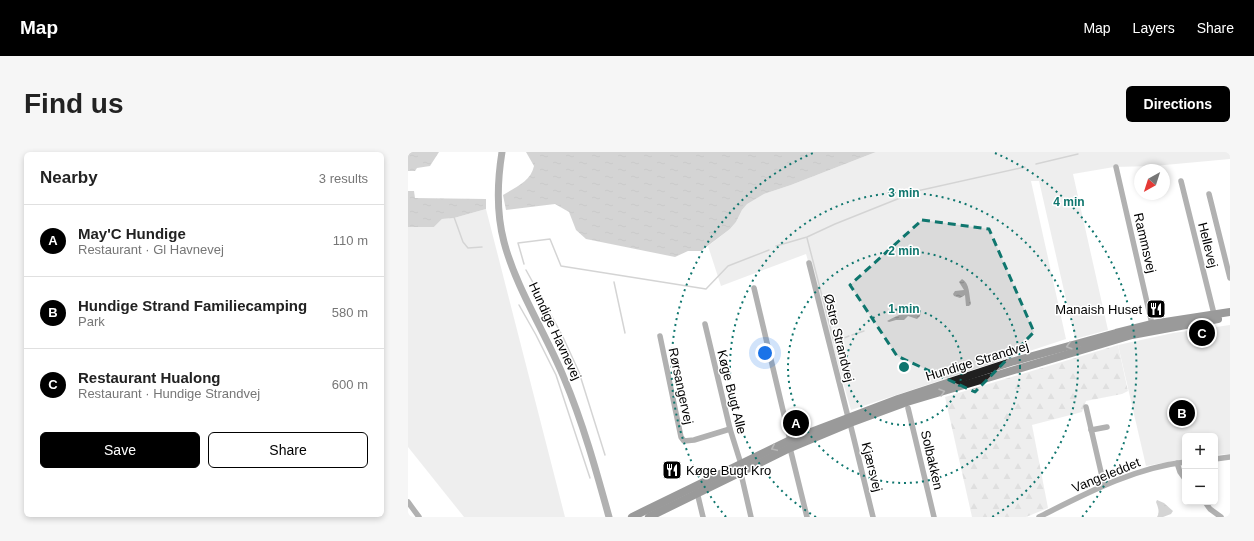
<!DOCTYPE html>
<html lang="en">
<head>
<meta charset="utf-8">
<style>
  body { margin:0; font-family:Arial,sans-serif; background:#f6f6f6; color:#222 }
  .controls { position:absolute; right:12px; bottom:12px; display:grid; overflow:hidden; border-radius:6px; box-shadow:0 2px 6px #0003 }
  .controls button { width:36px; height:36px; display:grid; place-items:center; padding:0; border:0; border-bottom:1px solid #e0e0e0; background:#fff; color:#222; font:20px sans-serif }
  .compass { position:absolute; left:726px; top:12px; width:36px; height:36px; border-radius:50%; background:#fff; box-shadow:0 2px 6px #0003; rotate:219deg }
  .you { position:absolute; left:357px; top:201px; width:14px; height:14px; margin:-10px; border:3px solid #fff; border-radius:50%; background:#1a73e8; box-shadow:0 0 0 6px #1a73e833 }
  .badge { display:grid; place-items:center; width:26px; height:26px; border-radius:50%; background:#000; color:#fff; font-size:13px; font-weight:700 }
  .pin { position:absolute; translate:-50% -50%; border:2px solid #fff; box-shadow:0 1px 4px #0006 }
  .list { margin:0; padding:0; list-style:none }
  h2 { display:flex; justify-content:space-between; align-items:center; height:52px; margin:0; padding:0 16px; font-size:17px }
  h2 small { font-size:13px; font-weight:400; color:#767676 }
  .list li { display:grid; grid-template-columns:26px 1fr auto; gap:12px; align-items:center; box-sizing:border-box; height:72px; padding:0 16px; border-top:1px solid #e0e0e0 }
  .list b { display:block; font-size:15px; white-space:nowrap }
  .list p { margin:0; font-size:13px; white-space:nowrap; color:#767676 }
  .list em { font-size:13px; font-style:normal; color:#767676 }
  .actions { display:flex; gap:8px; padding:12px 16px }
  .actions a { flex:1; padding:9px 0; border:1px solid #000; border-radius:6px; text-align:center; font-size:14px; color:#000 }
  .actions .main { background:#000; color:#fff }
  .map { position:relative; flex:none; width:822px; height:365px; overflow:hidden; border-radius:6px }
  header { display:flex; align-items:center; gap:24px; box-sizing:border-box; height:56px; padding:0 20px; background:#000; color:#fff }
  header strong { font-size:19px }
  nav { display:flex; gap:22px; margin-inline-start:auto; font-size:14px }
  .intro { display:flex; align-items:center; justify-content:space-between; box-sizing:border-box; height:96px; padding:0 24px }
  h1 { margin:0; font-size:28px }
  .button { padding:10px 18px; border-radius:6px; background:#000; color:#fff; font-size:14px; font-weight:700 }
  main { display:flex; gap:24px; padding:0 24px }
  aside { flex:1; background:#fff; border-radius:6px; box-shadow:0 2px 6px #0003 }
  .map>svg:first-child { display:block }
  .forest { fill:url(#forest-firs) }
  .park { fill:#dadada }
  .water { fill:url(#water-ripples) }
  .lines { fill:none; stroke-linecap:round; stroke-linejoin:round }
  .stream { stroke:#a1a1a1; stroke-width:1.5 }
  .minor { stroke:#535353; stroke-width:5.5 }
  .tertiary { stroke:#535353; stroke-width:7 }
  .secondary { stroke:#202020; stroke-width:8 }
  .oneway { stroke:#636363 }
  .marked { fill:none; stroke:#0f766e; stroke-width:3; stroke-dasharray:8 5; stroke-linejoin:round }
  .ring { fill:none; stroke:#0f766e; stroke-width:2; stroke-dasharray:2 4 }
  .labels { text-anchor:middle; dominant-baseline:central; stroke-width:3; stroke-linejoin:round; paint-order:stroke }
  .street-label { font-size:13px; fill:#000; stroke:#fff }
  .poi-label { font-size:13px; fill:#000; stroke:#fff; text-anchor:end }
  .centre { fill:#0f766e; stroke:#fff; stroke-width:2 }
  .ring-label { font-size:12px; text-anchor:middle; font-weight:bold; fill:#0f766e; stroke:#fff; stroke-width:3; stroke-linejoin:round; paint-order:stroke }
</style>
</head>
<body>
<header>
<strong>Map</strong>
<nav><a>Map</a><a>Layers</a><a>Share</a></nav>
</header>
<div class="intro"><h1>Find us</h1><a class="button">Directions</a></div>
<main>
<aside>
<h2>Nearby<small>3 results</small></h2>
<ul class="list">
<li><span class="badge">A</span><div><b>May'C Hundige</b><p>Restaurant · Gl Havnevej</p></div><em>110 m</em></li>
<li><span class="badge">B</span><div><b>Hundige Strand Familiecamping</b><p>Park</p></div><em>580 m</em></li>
<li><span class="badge">C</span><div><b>Restaurant Hualong</b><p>Restaurant · Hundige Strandvej</p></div><em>600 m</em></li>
</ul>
<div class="actions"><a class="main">Save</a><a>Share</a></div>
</aside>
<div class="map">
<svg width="822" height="365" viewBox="0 0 822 365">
  <defs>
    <pattern id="forest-firs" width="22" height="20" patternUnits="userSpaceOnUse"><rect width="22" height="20" fill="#dadada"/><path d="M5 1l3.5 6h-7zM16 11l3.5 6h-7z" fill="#b9b9b9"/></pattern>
    <pattern id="water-ripples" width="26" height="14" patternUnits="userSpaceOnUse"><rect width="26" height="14" fill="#a1a1a1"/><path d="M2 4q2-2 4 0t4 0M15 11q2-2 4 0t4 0" fill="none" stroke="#898989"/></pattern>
  </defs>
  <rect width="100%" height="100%" fill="#fff"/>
  <polygon class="forest" points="710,193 720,239 714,242 678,249 674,260 624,273 640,356 618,365 564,365 537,245"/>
  <g class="park">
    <polygon points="468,0 822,0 822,7 746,14 706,15 665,22 700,178 667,187 631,29 623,29 658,187 443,258 398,102 313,134 300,94 322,77 328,70 334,58 339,51 356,42 383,33"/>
    <polygon points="78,57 157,365 56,365 0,295 0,75 26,75 34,67 46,66"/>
    <polygon points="822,173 822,302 807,303 807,284 777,284 777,307 738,314 710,193 765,181"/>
  </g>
  <g class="water">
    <polygon points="0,0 31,0 22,14 9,16 7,19 0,19"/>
    <path d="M118,0H468L383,33L356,42L339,52L334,58L328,70L322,77L293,99H280L267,105L178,87L168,78L161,60L147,52L98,58L95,43C108,35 123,29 126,14Z"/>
    <polygon points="0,39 6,39 7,46 78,47 78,57 46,66 34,67 26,75 0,75"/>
    <path d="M554,127C562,131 561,144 563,152L561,154H558L557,143L552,146L546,144L545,142L547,139L556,138L551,130Z"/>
    <path d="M511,157L513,159L512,164L509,167L500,164L496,168H488L481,170L479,169C489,163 500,160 511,157Z"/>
    <path d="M749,348L756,351L765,359L763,362L755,365H749C752,360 750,355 748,350Z"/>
  </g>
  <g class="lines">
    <g class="stream">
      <polyline points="628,12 670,2"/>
      <polyline points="509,39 617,15"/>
      <polyline points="46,65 55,90 60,96 74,95"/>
      <polyline points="399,86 426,190 441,184"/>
      <polyline points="368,94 399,85 427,72 502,42"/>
      <polyline points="116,112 110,91 142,87 153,114 298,137 320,114 361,98"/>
      <polyline points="118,118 154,183 171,220 197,303"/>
      <polyline points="206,130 217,181"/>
      <polyline points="111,153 128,183 148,223 182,326"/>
      <polyline points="444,183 456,179"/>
    </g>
    <g class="minor">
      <polyline points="708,15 744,172"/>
      <polyline points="773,29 806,162"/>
      <polyline points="801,42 822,126"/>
      <polyline points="401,111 440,265"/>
      <polyline points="346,136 382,288"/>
      <polyline points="297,172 322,277 333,312"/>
      <polyline points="252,184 273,285 276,289 286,288 322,277"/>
      <polyline points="678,255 696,333"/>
      <polyline points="500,256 526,365"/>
      <polyline points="442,271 465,365"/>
      <polyline points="683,278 699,275"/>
      <polyline points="382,296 399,365"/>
      <polyline points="807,307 822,305"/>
      <polyline points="769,311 772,320 777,327"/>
      <polyline points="334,326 343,365"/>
      <polyline points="289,340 295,365"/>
      <polyline points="0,350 11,365"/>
      <polyline points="797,350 802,357 813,365"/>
      <path d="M631,365C677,342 725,316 777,310"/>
    </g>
    <path class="tertiary" d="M94,0C89,31 88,60 96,90C108,136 138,182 156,226C175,271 188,318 201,365"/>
    <g class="secondary">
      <polyline points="224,365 382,288 490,247 603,210 708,181 744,172 822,160"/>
      <polyline points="241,365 382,296 442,271 499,250 724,183 810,167"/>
    </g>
  </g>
  <defs><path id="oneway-chevron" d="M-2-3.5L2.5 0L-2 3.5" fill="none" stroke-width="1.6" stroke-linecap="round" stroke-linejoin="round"/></defs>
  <g class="oneway">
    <use href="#oneway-chevron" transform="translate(661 194) rotate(164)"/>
    <use href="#oneway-chevron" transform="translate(534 240) rotate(-16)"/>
    <use href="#oneway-chevron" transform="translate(366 296) rotate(155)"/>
  </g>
  <path d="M0 0H822V365H0ZM514,68L581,77L626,180L567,240L489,204L442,133Z" fill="#fff" fill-opacity=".55" fill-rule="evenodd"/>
  <path class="marked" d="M514,68L581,77L626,180L567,240L489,204L442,133Z"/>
  <g class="ring">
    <circle cx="496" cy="215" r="58"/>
    <circle cx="496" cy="215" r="116"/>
    <path d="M408 365A174 174 0 1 1 584 365"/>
    <path d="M318 365A233 233 0 0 1 405 1M587 1A233 233 0 0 1 674 365"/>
  </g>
  <defs>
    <symbol id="restaurant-square" viewBox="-11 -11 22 22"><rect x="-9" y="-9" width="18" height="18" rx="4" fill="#000" stroke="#fff"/><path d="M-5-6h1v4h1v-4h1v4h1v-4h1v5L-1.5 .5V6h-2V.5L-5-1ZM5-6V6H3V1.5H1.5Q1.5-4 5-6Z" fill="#fff"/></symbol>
  </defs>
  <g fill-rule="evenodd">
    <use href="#restaurant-square" x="737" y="146" width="22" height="22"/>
    <use href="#restaurant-square" x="253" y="307" width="22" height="22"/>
  </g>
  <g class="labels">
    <g class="street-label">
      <text transform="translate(737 91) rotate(77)">Rammsvej</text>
      <text transform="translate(800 93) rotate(76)">Hellevej</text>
      <text transform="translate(147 179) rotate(65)">Hundige Havnevej</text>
      <text transform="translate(431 186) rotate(76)">Østre Strandvej</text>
      <text transform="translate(569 209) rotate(-17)">Hundige Strandvej</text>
      <text transform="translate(273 234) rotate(78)">Rørsangervej</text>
      <text transform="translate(324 240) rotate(76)">Køge Bugt Alle</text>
      <text transform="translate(524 308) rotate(77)">Solbakken</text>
      <text transform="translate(464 315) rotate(76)">Kjærsvej</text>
      <text transform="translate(698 323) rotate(-22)">Vangeleddet</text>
    </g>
    <g class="poi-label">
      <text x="734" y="157">Manaish Huset</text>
      <text x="278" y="318" text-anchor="start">Køge Bugt Kro</text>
    </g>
  </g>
  <circle cx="496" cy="215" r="6" class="centre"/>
  <g class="ring-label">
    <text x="496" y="45">3 min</text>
    <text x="661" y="54">4 min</text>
    <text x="496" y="103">2 min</text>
    <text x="496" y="161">1 min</text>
  </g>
</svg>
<div class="controls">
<button>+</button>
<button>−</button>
</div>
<svg class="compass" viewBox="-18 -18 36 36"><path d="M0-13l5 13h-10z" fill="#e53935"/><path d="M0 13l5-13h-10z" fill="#767676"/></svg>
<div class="you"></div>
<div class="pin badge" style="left:388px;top:271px">A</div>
<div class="pin badge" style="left:774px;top:261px">B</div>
<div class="pin badge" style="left:794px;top:181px">C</div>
</div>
</main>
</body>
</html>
